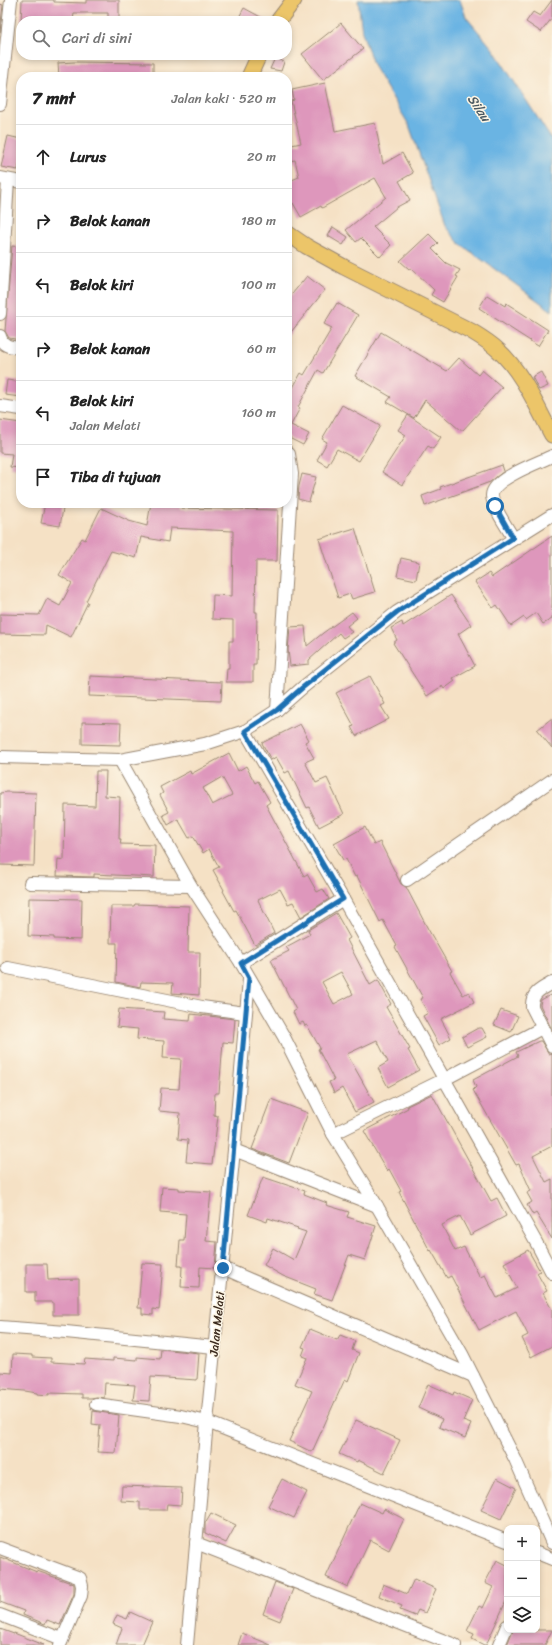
<!DOCTYPE html>
<html lang="id">
<head>
<meta charset="utf-8">
<style>
  body { margin:0; font-family:Sriracha,sans-serif; background:#f2f2f2; color:#222 }
  .controls { position:absolute; right:12px; bottom:12px; display:grid; overflow:hidden; border-radius:8px; box-shadow:0 2px 6px #0003 }
  .controls button { width:36px; height:36px; display:grid; place-items:center; padding:0; border:0; border-bottom:1px solid #e0e0e0; background:#fff; color:#222; font:20px sans-serif }
  .stop { position:absolute; width:12px; height:12px; margin:-9px; border:3px solid #1f6fb2; border-radius:50%; background:#fff }
  .stop.end { background:#1f6fb2; border-color:#fff; box-shadow:0 1px 4px #0008 }
  .list { margin:0; padding:0; list-style:none }
  h2 { display:flex; justify-content:space-between; align-items:center; height:52px; margin:0; padding:0 16px; font-size:17px }
  h2 small { font-size:13px; font-weight:400; color:#767676 }
  .list li { display:grid; grid-template-columns:26px 1fr auto; gap:12px; align-items:center; box-sizing:border-box; height:64px; padding:0 16px; border-top:1px solid #e0e0e0 }
  .list b { display:block; font-size:15px; white-space:nowrap }
  .list p { margin:0; font-size:13px; white-space:nowrap; color:#767676 }
  .list em { font-size:13px; font-style:normal; color:#767676 }
  .icon { flex:none; width:22px; height:22px; fill:none; stroke:currentColor; stroke-width:2; stroke-linecap:round; stroke-linejoin:round }
  .map { position:relative; flex:none; width:552px; height:1645px; overflow:hidden }
  .search { position:absolute; background:#fff; box-shadow:0 2px 6px #0003; left:16px; top:16px; width:276px; height:44px; display:flex; align-items:center; gap:10px; box-sizing:border-box; padding:0 14px; border-radius:16px; color:#767676; font-size:15px }
  .panel { position:absolute; background:#fff; box-shadow:0 2px 6px #0003; left:16px; top:72px; width:276px; height:436px; border-radius:16px }
  .map>svg:first-child { display:block }
  .water { fill:#6bb4e3; stroke:#536f80 }
  .building { fill:#de97bc; fill-rule:evenodd }
  .lines { fill:none; stroke-linecap:round; stroke-linejoin:round }
  .minor-casing { stroke:#988672; stroke-width:14 }
  .major-casing { stroke:#988672; stroke-width:17 }
  .minor { stroke:#fff; stroke-width:12 }
  .major { stroke:#ecc569; stroke-width:15 }
  .route { stroke:#1f6fb2; stroke-width:5 }
  .labels { text-anchor:middle; dominant-baseline:central; stroke-width:3; stroke-linejoin:round; paint-order:stroke }
  .street-label { font-size:12px; fill:#3b2a1e; stroke:#fcf5e5 }
  .water-label { font-size:13px; font-style:italic; fill:#4c5a63; stroke:#fcf5e5 }
</style>
</head>
<body>
<div class="map">
<svg width="552" height="1645" viewBox="0 0 552 1645">
  <rect width="100%" height="100%" fill="#fcf5e5"/>
  <filter id="ink" filterUnits="userSpaceOnUse"><feTurbulence type="fractalNoise" baseFrequency=".025" numOctaves="2"/><feDisplacementMap in="SourceGraphic" scale="8" xChannelSelector="R" yChannelSelector="G"/><feConvolveMatrix kernelMatrix="1 2 1 2 8 2 1 2 1" color-interpolation-filters="sRGB"/></filter>
  <filter id="wash" filterUnits="userSpaceOnUse"><feTurbulence type="fractalNoise" baseFrequency=".012" numOctaves="4" result="noise"/><feDisplacementMap in="SourceGraphic" scale="16" xChannelSelector="R" yChannelSelector="G"/><feGaussianBlur stdDeviation="0.9" result="paint"/><feColorMatrix in="noise" values="0 0 0 0 0 0 0 0 0 0 0 0 0 0 0 0 0 1.4 0 .05"/><feComposite in="paint" operator="in"/></filter>
  <g filter="url(#wash)">
    <rect width="100%" height="100%" fill="#f5e1c5"/>
    <polygon class="water" points="358,0 460,0 466,17 493,49 552,140 552,311 459,243 445,226 409,125 374,67 362,32"/>
    <g id="blocks">
      <g class="building">
        <polygon points="22,0 54,0 54,2 86,3 86,0 119,0 119,21 108,21 108,13 74,13 73,21 21,21"/>
        <polygon points="552,0 552,18 541,32 526,22 533,12 540,16"/>
        <polygon points="0,4 3,5 0,33"/>
        <polygon points="244,8 268,21 237,21"/>
        <polygon points="341,23 363,49 323,80 302,54"/>
        <polygon points="275,58 284,62 281,71 270,69"/>
        <polygon points="74,62 153,63 153,77 59,77 58,63"/>
        <polygon points="325,83 335,131 375,123 383,164 402,153 413,173 399,181 410,200 397,207 373,227 391,245 380,257 361,238 356,242 346,230 386,197 375,178 322,208 321,206 301,217 293,203 287,206 287,182 299,177 295,160 290,161 287,146 301,143 291,101 294,100 292,90"/>
        <polygon points="8,136 21,139 21,156 18,170 1,167"/>
        <polygon points="333,227 348,237 343,245 328,236"/>
        <polygon points="429,234 438,243 432,249 446,263 460,270 456,276 458,277 443,302 431,295 434,290 411,268 409,269 400,261"/>
        <polygon points="12,246 21,247 21,340 9,338 5,331"/>
        <polygon points="307,276 325,290 287,337 287,300"/>
        <polygon points="487,295 505,306 506,303 548,330 538,346 479,308"/>
        <polygon points="337,303 358,315 323,373 318,370 298,407 300,408 291,425 309,434 303,445 287,437 287,391 290,393 301,373 304,375 332,328 324,324"/>
        <polygon points="381,332 447,371 459,358 478,375 482,370 502,387 463,430 460,430 425,400 414,418 387,402 391,397 355,376"/>
        <polygon points="541,372 548,386 539,390 532,377"/>
        <polygon points="7,380 21,382 21,397 5,395"/>
        <polygon points="342,405 380,426 359,461 337,449 327,466 317,460 327,442 322,439"/>
        <polygon points="408,415 441,437 433,449 428,446 402,485 382,472 406,435 398,430"/>
        <polygon points="0,420 21,423 21,468 10,467 12,454 0,453"/>
        <polygon points="502,465 504,471 490,482 425,506 422,496 441,489 440,487"/>
        <polygon points="302,474 316,477 309,502 298,499 299,486"/>
        <polygon points="45,503 64,503 60,526 41,523"/>
        <polygon points="151,503 169,503 181,505 181,508 278,510 277,561 256,561 255,612 257,612 256,665 253,665 253,682 226,682 227,668 229,668 229,641 233,641 233,620 212,619 213,595 232,596 233,531 170,528 168,542 141,537 136,558 111,551 86,601 88,602 71,637 46,625 45,635 0,634 0,614 39,615 47,599 60,606 72,583 59,575 82,538 85,540 101,508 129,521 147,526"/>
        <polygon points="355,528 375,592 352,599 350,594 338,598 319,539"/>
        <polygon points="552,536 552,619 543,624 536,613 526,620 524,617 511,626 497,605 493,608 475,582 489,573 492,577"/>
        <polygon points="401,558 419,562 416,580 397,576"/>
        <polygon points="451,595 471,625 458,634 475,666 453,678 455,681 444,689 442,686 427,696 393,643 397,640 391,628 402,622 403,626"/>
        <polygon points="352,612 357,618 347,626 352,632 343,638 339,633 309,660 309,664 290,666 288,650 290,627 305,626 307,646 323,633"/>
        <polygon points="90,676 222,682 221,701 89,696"/>
        <polygon points="370,676 385,704 381,706 389,719 356,736 351,727 354,726 336,693"/>
        <polygon points="552,718 552,748 537,730"/>
        <polygon points="82,722 121,723 120,745 82,744"/>
        <polygon points="300,724 309,740 305,742 314,758 305,762 316,783 327,778 344,814 319,827 309,807 307,808 289,771 285,773 276,757 271,760 262,743"/>
        <path d="M229,753L238,771L246,766L255,783L258,781L270,802L266,805L304,876L307,874L317,892L323,889L329,899L301,917L293,902L288,904L280,889L258,900L274,933L255,945L236,910L234,911L223,891L224,890L213,870L219,867L209,849L203,853L193,836L189,838L178,819L168,825L163,815L169,812L160,795L163,793L160,787L190,771L191,774ZM222,777L232,795L212,805L203,788Z"/>
        <polygon points="96,771 106,771 105,796 120,797 119,839 121,839 120,844 155,845 154,877 94,874 94,877 57,876 58,859 64,860 65,805 95,806"/>
        <polygon points="7,792 36,793 34,866 0,865 0,793"/>
        <polygon points="365,827 374,845 380,842 401,884 406,887 428,929 452,971 450,972 463,995 469,992 474,1002 441,1019 451,1038 439,1045 423,1016 428,1013 420,999 423,998 395,947 397,946 383,920 380,922 357,876 355,877 346,859 343,860 334,844"/>
        <polygon points="29,898 82,899 81,940 54,939 54,937 28,936"/>
        <polygon points="135,904 189,906 188,952 200,952 199,995 172,993 173,983 141,982 140,987 116,982 117,943 110,943 111,906 134,906"/>
        <path d="M336,913L350,938L347,940L370,985L378,980L391,1004L386,1007L410,1049L408,1050L419,1070L388,1087L378,1068L388,1062L377,1040L347,1054L374,1102L355,1112L342,1088L334,1093L329,1082L334,1080L318,1049L320,1048L307,1025L305,1026L303,1022L299,1024L293,1012L296,1010L271,960L289,951L286,947L310,934L308,930ZM341,972L353,994L334,1004L322,982Z"/>
        <polygon points="552,994 552,1030 540,1005 541,1000"/>
        <polygon points="119,1009 164,1012 163,1019 190,1021 191,1014 235,1019 233,1043 223,1042 219,1093 215,1093 214,1115 218,1116 212,1164 186,1162 188,1140 178,1139 180,1113 159,1111 161,1088 179,1089 181,1059 163,1058 164,1041 137,1039 138,1029 117,1027"/>
        <polygon points="501,1010 518,1016 511,1032 494,1025"/>
        <polygon points="478,1028 482,1028 487,1037 467,1047 462,1037"/>
        <polygon points="539,1041 541,1041 549,1054 552,1053 552,1146 533,1156 546,1182 552,1179 552,1239 536,1213 533,1215 527,1205 532,1202 527,1193 531,1191 519,1164 516,1165 473,1090 476,1087 473,1080 518,1056 516,1052"/>
        <polygon points="432,1094 491,1201 497,1198 506,1216 470,1235 460,1216 442,1225 455,1251 464,1247 480,1277 485,1275 497,1298 517,1288 504,1263 528,1250 540,1271 537,1273 547,1291 543,1293 552,1310 552,1346 531,1357 522,1338 528,1335 516,1311 479,1330 451,1276 447,1278 431,1250 430,1251 399,1192 401,1191 389,1169 387,1171 364,1131 408,1108 407,1106"/>
        <polygon points="271,1099 308,1113 289,1163 252,1149"/>
        <polygon points="263,1177 305,1191 304,1194 327,1203 326,1205 349,1212 347,1217 376,1226 365,1260 349,1255 332,1300 314,1294 316,1289 283,1276 264,1265 273,1248 294,1260 306,1232 297,1229 298,1228 268,1218 267,1222 248,1215"/>
        <polygon points="162,1187 179,1188 179,1190 211,1192 206,1241 217,1242 215,1268 200,1267 199,1288 181,1287 182,1266 178,1266 180,1240 184,1240 186,1214 160,1212"/>
        <polygon points="142,1263 163,1264 159,1310 153,1309 153,1315 142,1314 142,1308 138,1308"/>
        <polygon points="26,1264 47,1264 48,1280 79,1279 79,1315 53,1315 53,1302 35,1302 35,1292 26,1292"/>
        <polygon points="310,1329 337,1340 340,1335 355,1341 352,1350 359,1353 348,1381 345,1379 312,1452 289,1441 312,1391 295,1384 307,1358 302,1356 305,1348 302,1347"/>
        <polygon points="161,1349 199,1353 197,1380 151,1377 149,1401 133,1400 135,1385 105,1383 104,1398 97,1397 91,1398 82,1398 82,1394 49,1393 49,1395 37,1394 37,1393 25,1391 0,1389 0,1372 12,1373 13,1354 32,1355 32,1357 51,1358 51,1362 84,1364 85,1359 113,1361 113,1358 137,1360 137,1357 160,1359"/>
        <polygon points="428,1384 453,1395 454,1392 472,1400 463,1421 471,1424 465,1438 439,1427 442,1419 418,1408"/>
        <polygon points="93,1411 119,1415 116,1453 98,1452 100,1425 92,1424"/>
        <polygon points="356,1420 400,1440 384,1473 358,1460 357,1462 339,1454"/>
        <polygon points="497,1478 516,1488 501,1519 481,1510"/>
        <polygon points="282,1479 307,1492 294,1518 268,1506"/>
        <polygon points="122,1486 182,1488 181,1505 167,1504 166,1510 140,1510 140,1502 121,1501"/>
        <polygon points="360,1503 382,1513 384,1509 404,1519 389,1550 370,1540 348,1587 326,1577"/>
        <polygon points="211,1513 236,1525 226,1543 205,1533 205,1523"/>
        <polygon points="0,1557 37,1572 37,1571 74,1584 74,1594 60,1625 47,1620 45,1624 23,1615 24,1611 0,1602"/>
        <polygon points="497,1560 507,1565 507,1599 486,1645 484,1645 472,1639 474,1634 467,1631 479,1606 483,1608 493,1587 485,1583"/>
        <polygon points="414,1579 436,1589 425,1613 418,1610 415,1616 400,1610 402,1606 379,1596 383,1584 407,1594"/>
        <polygon points="275,1582 293,1589 280,1621 263,1614"/>
        <polygon points="130,1612 152,1622 142,1645 116,1645 122,1628 113,1624 117,1615 127,1619"/>
        <polygon points="0,1629 14,1634 14,1633 44,1645 0,1645"/>
        <polygon points="513,1630 552,1630 545,1645 507,1645"/>
        <polygon points="242,1633 271,1645 238,1645"/>
      </g>
    </g>
  </g>
  <g filter="url(#ink)">
    <use href="#blocks" fill-opacity="0" stroke="#988672" stroke-width="1"/>
    <g class="lines">
      <defs>
        <g id="minor">
          <polyline points="0,104 11,0"/>
          <polyline points="0,178 21,182"/>
          <polyline points="0,314 8,180"/>
          <path d="M0,336C2,347 12,347 21,348"/>
          <polyline points="0,406 21,409"/>
          <path d="M513,538C508,528 493,508 492,496C491,479 538,463 552,456"/>
          <polyline points="277,710 292,474 289,454 287,452"/>
          <polyline points="245,731 343,899 537,1244 552,1273"/>
          <polyline points="0,757 120,760 205,744 245,731 277,710 302,688 397,612 552,515"/>
          <polyline points="120,760 191,886 241,963 284,1037 333,1134 377,1206 462,1354 515,1459 552,1543"/>
          <polyline points="407,880 552,780"/>
          <polyline points="30,883 191,886"/>
          <polyline points="241,963 343,899"/>
          <polyline points="8,968 202,1007 245,1013"/>
          <path d="M552,983C541,989 531,993 532,1007L552,1046"/>
          <polyline points="333,1134 445,1079 542,1028"/>
          <polyline points="234,1150 377,1206"/>
          <polyline points="223,1268 473,1376"/>
          <polyline points="0,1327 66,1332 214,1347"/>
          <polyline points="96,1404 181,1416 207,1422 507,1541"/>
          <polyline points="196,1543 455,1645"/>
          <polyline points="0,1548 80,1578 82,1586 81,1596 60,1645"/>
          <polyline points="537,1553 552,1559"/>
          <polyline points="0,1615 62,1639"/>
          <polyline points="187,1645 207,1422 234,1150 249,979"/>
          <polyline points="499,1645 507,1626"/>
        </g>
        <g id="major">
          <polyline points="278,21 294,0"/>
          <polyline points="249,77 259,55"/>
          <path d="M287,233L306,246L344,267L471,331C481,337 491,343 499,351C523,373 537,407 552,435"/>
        </g>
      </defs>
      <use href="#minor" class="minor-casing"/>
      <use href="#major" class="major-casing"/>
      <use href="#minor" class="minor"/>
      <use href="#major" class="major"/>
    </g>
  </g>
  <g class="lines" filter="url(#ink)">
    <polyline class="route" points="223,1268 249,978 241,963 343,899 245,731 277,710 302,688 397,612 513,538 495,506"/>
  </g>
  <g class="labels">
    <g class="street-label">
      <text transform="translate(217 1324) rotate(-84)">Jalan Melati</text>
    </g>
    <g class="water-label">
      <text transform="translate(479 108) rotate(56)">Silau</text>
    </g>
  </g>
</svg>
<div class="controls">
<button>+</button>
<button>−</button>
<button><svg class="icon" aria-label="layers" viewBox="0 0 24 24"><path d="M12 4l9 5-9 5-9-5zM3 14l9 5 9-5"/></svg></button>
</div>
<div class="stop" style="left:495px;top:506px"></div>
<div class="stop end" style="left:223px;top:1268px"></div>
<div class="search"><svg class="icon" aria-label="search" viewBox="0 0 24 24"><circle cx="10" cy="10" r="6"/><path d="M15 15l6 6"/></svg>Cari di sini</div>
<section class="panel">
<h2>7 mnt<small>Jalan kaki · 520 m</small></h2>
<ul class="list">
<li><svg class="icon" aria-label="ahead" viewBox="0 0 24 24"><path d="M12 20V5M6 11l6-6 6 6"/></svg><div><b>Lurus</b></div><em>20 m</em></li>
<li><svg class="icon" aria-label="right" viewBox="0 0 24 24"><path d="M7 20v-9h11M14 6l5 5-5 5"/></svg><div><b>Belok kanan</b></div><em>180 m</em></li>
<li><svg class="icon" aria-label="left" viewBox="0 0 24 24"><path d="M17 20v-9H6M10 6l-5 5 5 5"/></svg><div><b>Belok kiri</b></div><em>100 m</em></li>
<li><svg class="icon" aria-label="right" viewBox="0 0 24 24"><path d="M7 20v-9h11M14 6l5 5-5 5"/></svg><div><b>Belok kanan</b></div><em>60 m</em></li>
<li><svg class="icon" aria-label="left" viewBox="0 0 24 24"><path d="M17 20v-9H6M10 6l-5 5 5 5"/></svg><div><b>Belok kiri</b><p>Jalan Melati</p></div><em>160 m</em></li>
<li><svg class="icon" aria-label="arrive" viewBox="0 0 24 24"><path d="M6 21V4h12l-3 4 3 4H6"/></svg><div><b>Tiba di tujuan</b></div></li>
</ul>
</section>
</div>
</body>
</html>
